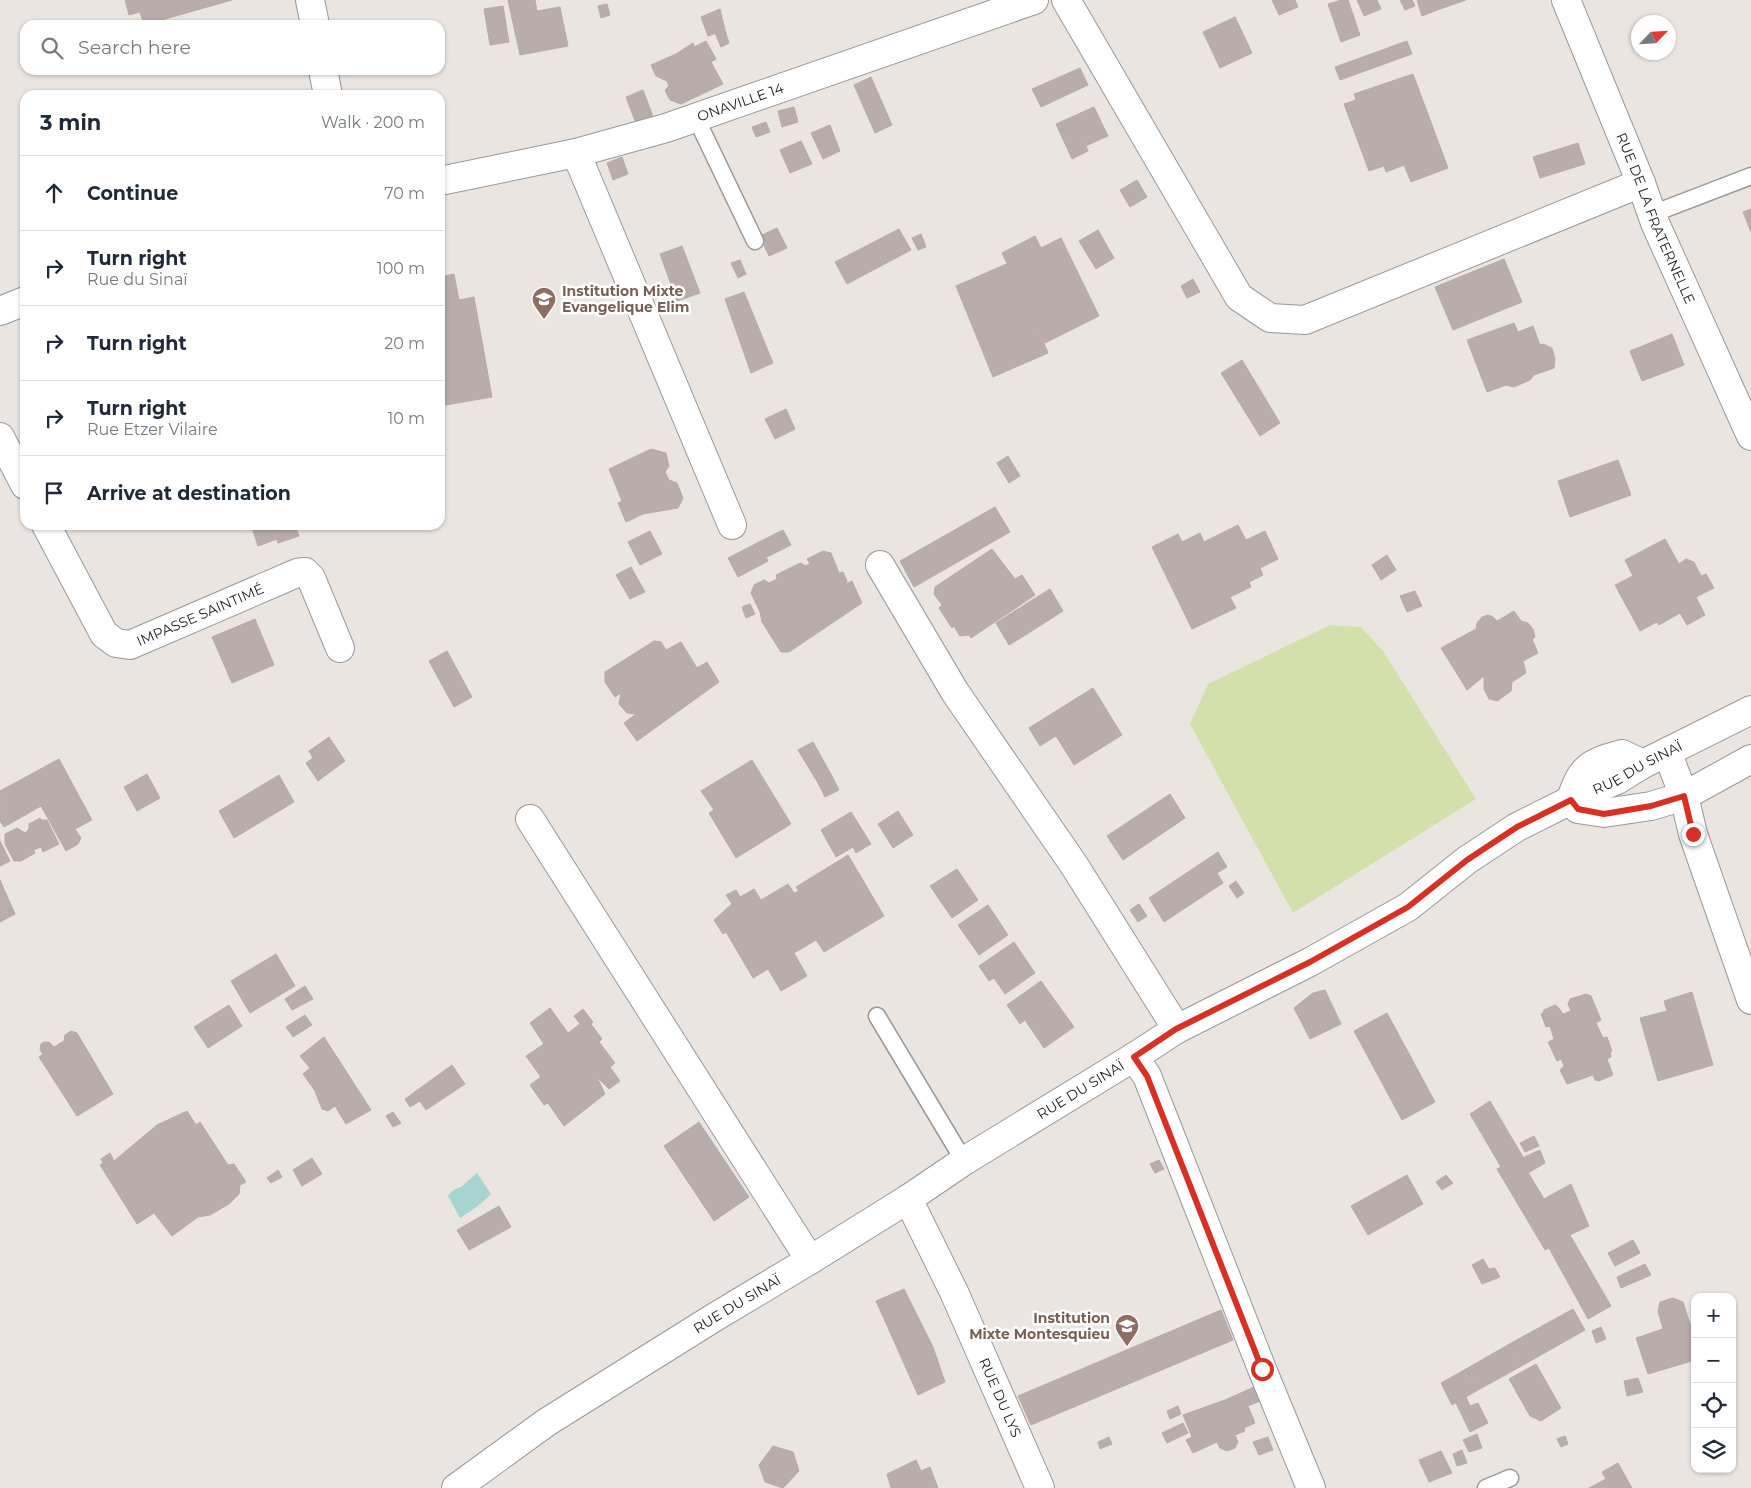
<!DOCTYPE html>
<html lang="en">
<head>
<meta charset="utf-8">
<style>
  body { margin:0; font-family:Montserrat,sans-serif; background:#f2f2f3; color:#1f2937 }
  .controls { position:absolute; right:15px; bottom:15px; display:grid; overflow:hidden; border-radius:10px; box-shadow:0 1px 4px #0004 }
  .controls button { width:45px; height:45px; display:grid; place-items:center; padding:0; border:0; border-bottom:1px solid #e0e1e3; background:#fff; color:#1f2937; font:25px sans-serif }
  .compass { position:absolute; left:1631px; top:15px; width:45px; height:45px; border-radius:50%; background:#fff; box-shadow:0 1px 4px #0004; rotate:65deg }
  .stop { position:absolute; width:15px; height:15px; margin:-11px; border:4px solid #d93025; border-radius:50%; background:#fff }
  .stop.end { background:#d93025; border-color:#fff; box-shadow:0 1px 5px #0008 }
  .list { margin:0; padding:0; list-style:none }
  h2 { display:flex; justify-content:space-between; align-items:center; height:65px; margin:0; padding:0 20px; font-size:21px }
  h2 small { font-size:16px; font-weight:400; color:#747a83 }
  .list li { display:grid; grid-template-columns:32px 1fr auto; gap:15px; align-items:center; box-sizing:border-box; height:75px; padding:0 20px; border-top:1px solid #e0e1e3 }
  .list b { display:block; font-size:19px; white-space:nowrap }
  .list p { margin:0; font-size:16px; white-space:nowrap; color:#747a83 }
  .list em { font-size:16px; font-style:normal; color:#747a83 }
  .icon { flex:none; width:28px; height:28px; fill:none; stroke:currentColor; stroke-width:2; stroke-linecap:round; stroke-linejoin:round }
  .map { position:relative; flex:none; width:1751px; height:1488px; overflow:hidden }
  .search { position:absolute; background:#fff; box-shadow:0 1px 4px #0004; left:20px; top:20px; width:425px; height:55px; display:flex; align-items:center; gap:12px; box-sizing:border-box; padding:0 18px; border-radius:15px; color:#747a83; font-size:19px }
  .panel { position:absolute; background:#fff; box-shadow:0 1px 4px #0004; left:20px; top:90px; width:425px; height:440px; border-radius:15px }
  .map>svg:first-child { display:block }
  .grass { fill:#d4e0ac }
  .water { fill:#a6d4d1 }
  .building { fill:#b8adab; stroke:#bba9a5 }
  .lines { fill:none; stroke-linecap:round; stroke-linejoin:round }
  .lane-casing { stroke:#989898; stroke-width:19 }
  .street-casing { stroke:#989898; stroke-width:30 }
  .lane { stroke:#fff; stroke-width:16 }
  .street { stroke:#fff; stroke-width:28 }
  .route { stroke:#d93025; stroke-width:6 }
  .labels { text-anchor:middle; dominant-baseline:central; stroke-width:5; stroke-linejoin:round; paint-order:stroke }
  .street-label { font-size:14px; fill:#1b1b1b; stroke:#fff }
  .education-label { font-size:14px; font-weight:bold; fill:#785e54; stroke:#fff; text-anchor:start }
</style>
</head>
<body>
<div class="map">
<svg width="1751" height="1488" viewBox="0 0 1751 1488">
  <rect width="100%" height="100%" fill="#ebe5e1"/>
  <polygon class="grass" points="1330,625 1361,627 1383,651 1476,799 1293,913 1190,724 1208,684"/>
  <path class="water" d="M477,1173L491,1194C484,1202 470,1212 460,1218L448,1196L453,1190L461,1187Z"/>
  <g class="building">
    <polygon points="125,0 232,0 144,25 140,12 129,15"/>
    <polygon points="508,0 535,0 537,11 560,7 568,46 520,55"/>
    <polygon points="1272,0 1295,0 1298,7 1279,15"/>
    <polygon points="1341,0 1348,0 1360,35 1341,42 1328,4"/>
    <polygon points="1357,0 1377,0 1381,9 1364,16"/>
    <polygon points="1400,0 1412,0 1415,6 1405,10"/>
    <polygon points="1417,0 1437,0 1440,9 1422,16"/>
    <polygon points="1437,0 1466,0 1440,9"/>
    <polygon points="607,4 610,15 601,18 598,6"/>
    <polygon points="503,6 509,42 490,45 484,9"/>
    <polygon points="720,9 725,30 708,36 701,17"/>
    <polygon points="1235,17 1252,53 1220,68 1203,32"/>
    <polygon points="725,30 729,43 721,47 715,33"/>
    <polygon points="706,41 716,59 711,62 723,84 681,104 670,100 665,90 669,86 667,81 656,76 651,65 676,54 693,43 694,47"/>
    <polygon points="1407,41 1412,54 1340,80 1335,67"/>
    <polygon points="1080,68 1088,85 1041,107 1032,89"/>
    <polygon points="1413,74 1448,168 1411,182 1404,165 1386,172 1384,166 1369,171 1344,104 1356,100 1354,94"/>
    <polygon points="871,77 892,125 875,133 854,85"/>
    <polygon points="643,90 655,122 638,129 626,97"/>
    <polygon points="794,107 798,122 782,127 778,111"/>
    <polygon points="1094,107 1108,136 1090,144 1076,115"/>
    <polygon points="1076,115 1090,144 1086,146 1088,151 1072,159 1056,124"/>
    <polygon points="766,122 770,132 756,137 752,127"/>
    <polygon points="830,125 840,151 823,159 811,133"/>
    <polygon points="801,141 812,164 790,173 780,150"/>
    <polygon points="1578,143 1585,164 1540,178 1533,157"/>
    <polygon points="622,157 628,174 613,180 607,163"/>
    <polygon points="1137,180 1147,197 1130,207 1120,190"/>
    <polygon points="1751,209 1751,232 1743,212"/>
    <polygon points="777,228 787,248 769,256 760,236"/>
    <polygon points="899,229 911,250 847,284 835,262"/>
    <polygon points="1098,230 1114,258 1096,269 1079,241"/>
    <polygon points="921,234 926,247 918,250 912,238"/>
    <polygon points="1035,236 1041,248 1061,238 1099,316 1045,343 1002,253"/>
    <polygon points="682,246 700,293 677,301 660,254"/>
    <polygon points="1504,259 1522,302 1453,330 1435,287"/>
    <polygon points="740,260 746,274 738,278 731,263"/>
    <polygon points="1011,262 1048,353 993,377 956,286"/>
    <polygon points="454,274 459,300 474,297 492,397 440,406 440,277"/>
    <polygon points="1193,279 1200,292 1187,298 1181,286"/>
    <polygon points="744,292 773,363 751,373 725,299"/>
    <polygon points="1514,323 1518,332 1533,326 1540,345 1543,344 1552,348 1555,359 1554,368 1534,375 1530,380 1514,387 1506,385 1487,392 1467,340"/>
    <polygon points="1672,334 1684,365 1642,381 1630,351"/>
    <polygon points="1242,360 1280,423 1260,436 1221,373"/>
    <polygon points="786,409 795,429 775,439 765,419"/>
    <polygon points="651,449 666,453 669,466 665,472 669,480 677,483 683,498 678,508 643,514 626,522 618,503 622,501 609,469"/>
    <polygon points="1008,456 1020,476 1009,483 997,463"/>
    <polygon points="1618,460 1631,495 1570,517 1558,481"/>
    <polygon points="995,507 1010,532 914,587 900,561"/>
    <polygon points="251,525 272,525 277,539 258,546"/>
    <polygon points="272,525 295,525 299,536 278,543"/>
    <polygon points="1238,525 1246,540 1265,531 1278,559 1260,568 1263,575 1249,582 1251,587 1230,597 1236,608 1192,629 1152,547 1178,534 1182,542 1200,533 1204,542"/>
    <polygon points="783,530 791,545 767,557 759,542"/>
    <polygon points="650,531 662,554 640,565 628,542"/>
    <polygon points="1665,539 1679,564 1686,559 1694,562 1701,576 1706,574 1714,588 1696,597 1705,615 1687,625 1680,613 1659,625 1657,622 1640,631 1615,585 1633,576 1625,560"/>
    <polygon points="759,542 768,561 738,577 728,558"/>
    <polygon points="992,549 1015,579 1022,575 1035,595 971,638 969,635 960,636 954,626 952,628 939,608 942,605 934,594 935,587"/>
    <polygon points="823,551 831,553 839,573 843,572 847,581 846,584 852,581 862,603 789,652 781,652 762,622 760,612 751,593 754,585 764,580 769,583 777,579 776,575 798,564 801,563 805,566 810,564 807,559"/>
    <polygon points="1387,555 1396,570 1381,580 1372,565"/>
    <polygon points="631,567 645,592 630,599 616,575"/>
    <polygon points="1050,589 1063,611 1027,634 1013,612"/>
    <polygon points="1415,591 1422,606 1407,612 1400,596"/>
    <polygon points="750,604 755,614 746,618 742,607"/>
    <polygon points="1514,611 1521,621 1528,623 1533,629 1535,637 1532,639 1538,653 1523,661 1526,673 1512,682 1511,691 1497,701 1489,699 1484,689 1484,676 1467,690 1441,648 1476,629 1477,623 1482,617 1488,615 1493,617 1497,621"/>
    <polygon points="1013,612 1027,634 1009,645 996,623"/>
    <polygon points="255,619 274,665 232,683 212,637"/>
    <polygon points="654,641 661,642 666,650 681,642 697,668 707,662 719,682 637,741 624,723 636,714 627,713 619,704 621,693 615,697 605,682 605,672"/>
    <polygon points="447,651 472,697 454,707 429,661"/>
    <polygon points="1093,688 1122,735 1074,765 1056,736 1040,746 1029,728"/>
    <polygon points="329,737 345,761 318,781 306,763 313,758 309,751"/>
    <polygon points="813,742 832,776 818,783 798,750"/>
    <polygon points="59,759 92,820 75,829 81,838 78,844 66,851 41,806 4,827 0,821 0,791"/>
    <polygon points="752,760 791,824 736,858 709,813 714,810 701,791"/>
    <polygon points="147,774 160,798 137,811 124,787"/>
    <polygon points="279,775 294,802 234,838 219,811"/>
    <polygon points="832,776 839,790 825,797 818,783"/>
    <polygon points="1170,794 1185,818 1123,860 1107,836"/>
    <polygon points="898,811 913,835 893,848 878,824"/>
    <polygon points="851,812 871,844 856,853 853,847 836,857 821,830"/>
    <polygon points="40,818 41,820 47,820 59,844 43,852 41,847 34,850 25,833 29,829 29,824"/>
    <polygon points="17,828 25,833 35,853 21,861 14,861 5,844 5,834"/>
    <polygon points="0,841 10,861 0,866"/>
    <polygon points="1218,852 1227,867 1217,873 1223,883 1164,922 1149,898"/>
    <polygon points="848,855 884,916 824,952 816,940 794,953 807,976 781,991 768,969 753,978 726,932 723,934 714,920 732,904 726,895 736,890 740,897 754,889 761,900 788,884 794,893 799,891 796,887"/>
    <polygon points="957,869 978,900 952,918 930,886"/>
    <polygon points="0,880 15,914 0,922"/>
    <polygon points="1236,881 1244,893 1237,898 1229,886"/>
    <polygon points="1139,904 1147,916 1138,922 1130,910"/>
    <polygon points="988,905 1008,935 979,955 958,925"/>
    <polygon points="1014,942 1035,973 1005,994 994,978 989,981 979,966"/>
    <polygon points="276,954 295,986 250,1013 231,981"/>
    <polygon points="1041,981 1074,1027 1044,1048 1025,1020 1020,1024 1007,1005"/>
    <polygon points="305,986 313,999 292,1010 285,999"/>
    <polygon points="1325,990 1341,1024 1310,1039 1294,1008 1313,993"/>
    <polygon points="1692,992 1713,1065 1658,1081 1640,1018 1667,1011 1664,1001"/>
    <polygon points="1586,994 1591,996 1601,1020 1596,1023 1603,1038 1607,1037 1612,1051 1610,1052 1611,1057 1607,1059 1613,1075 1599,1081 1595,1080 1593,1075 1567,1084 1560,1070 1564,1066 1581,1060 1570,1032 1554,1039 1550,1026 1546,1027 1541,1014 1543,1013 1544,1010 1555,1005 1558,1007 1563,1014 1571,1011 1568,1004 1570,999"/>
    <polygon points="229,1005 242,1026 208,1048 194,1027"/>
    <polygon points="550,1008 568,1033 580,1024 574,1016 583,1009 593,1022 591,1024 602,1039 599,1042 615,1063 610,1067 620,1081 609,1089 597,1077 605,1094 564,1126 548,1103 544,1105 530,1085 541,1077 526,1056 544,1044 530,1023"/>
    <polygon points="1387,1013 1435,1102 1402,1120 1354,1031"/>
    <polygon points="305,1015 312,1025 293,1037 286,1027"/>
    <polygon points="71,1031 77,1033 113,1094 77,1116 39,1057 43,1054 40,1050 41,1044 44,1042 49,1042 54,1047 64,1041 65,1035"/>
    <polygon points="1570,1032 1581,1060 1564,1066 1561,1059 1557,1061 1548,1042"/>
    <polygon points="324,1037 371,1110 346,1124 335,1106 328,1111 322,1109 315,1091 303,1074 310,1068 300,1056"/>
    <polygon points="452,1065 465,1084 426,1110 420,1101 410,1107 405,1099"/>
    <polygon points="1490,1101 1523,1157 1520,1159 1544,1199 1571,1184 1589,1226 1570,1235 1611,1306 1588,1319 1549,1248 1545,1250 1497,1169 1501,1167 1470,1114"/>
    <polygon points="187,1111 196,1125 200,1122 228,1165 234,1164 246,1182 240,1185 239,1194 229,1204 210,1215 198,1217 172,1236 154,1213 137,1224 100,1165 103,1163 101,1159 110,1153 114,1161 157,1125"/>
    <polygon points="393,1112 401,1123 393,1127 386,1116"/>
    <polygon points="699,1122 749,1197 714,1221 664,1146"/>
    <polygon points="1534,1136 1539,1146 1525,1152 1520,1143"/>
    <polygon points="1540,1150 1545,1163 1528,1173 1520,1159"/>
    <polygon points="312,1158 322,1174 302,1186 293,1170"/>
    <polygon points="1159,1160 1164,1169 1155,1173 1150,1164"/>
    <polygon points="278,1170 282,1177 271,1183 267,1178"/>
    <polygon points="1407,1175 1423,1204 1368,1235 1351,1206"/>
    <polygon points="1446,1175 1453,1183 1442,1190 1436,1182"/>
    <polygon points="499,1206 511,1227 469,1250 457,1230"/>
    <polygon points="1633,1240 1640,1253 1615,1266 1608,1253"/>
    <polygon points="1483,1259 1489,1269 1495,1268 1500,1277 1482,1284 1472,1265"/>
    <polygon points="1645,1264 1651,1275 1621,1288 1617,1277"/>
    <polygon points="904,1289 933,1347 945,1382 918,1395 876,1301"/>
    <polygon points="1673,1298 1683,1302 1695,1340 1695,1360 1648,1374 1636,1338 1663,1329 1658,1311 1660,1302"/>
    <polygon points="1573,1309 1585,1330 1525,1364 1513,1342"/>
    <polygon points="1221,1310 1233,1340 1031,1425 1018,1396"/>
    <polygon points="1601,1327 1606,1339 1596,1343 1592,1331"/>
    <polygon points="1513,1342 1525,1364 1478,1390 1466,1369"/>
    <polygon points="1536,1364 1561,1408 1541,1421 1530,1416 1509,1379"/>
    <polygon points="1466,1369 1478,1390 1452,1405 1441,1383"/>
    <polygon points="1638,1378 1643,1392 1627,1396 1624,1381"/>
    <polygon points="1254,1387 1260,1401 1248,1406 1255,1423 1244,1428 1239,1416 1232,1419 1225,1400"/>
    <polygon points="1466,1397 1470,1406 1478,1403 1488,1423 1470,1432 1456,1403"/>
    <polygon points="1225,1400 1232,1419 1239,1416 1245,1431 1235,1435 1238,1442 1235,1448 1227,1451 1220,1448 1217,1442 1193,1453 1186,1440 1192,1437 1183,1415"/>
    <polygon points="1178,1406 1181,1414 1170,1419 1167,1411"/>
    <polygon points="1183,1423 1188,1433 1167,1443 1162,1433"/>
    <polygon points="1477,1434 1482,1448 1469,1452 1463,1440"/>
    <polygon points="1565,1436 1568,1444 1561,1447 1557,1439"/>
    <polygon points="1109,1437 1112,1444 1100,1449 1098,1442"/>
    <polygon points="1268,1437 1273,1450 1259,1455 1253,1442"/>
    <polygon points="773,1446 793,1452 799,1471 783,1488 765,1482 759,1465"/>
    <polygon points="1462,1450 1467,1463 1457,1466 1453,1454"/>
    <polygon points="1441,1451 1452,1473 1429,1482 1419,1460"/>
    <polygon points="916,1460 921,1471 930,1467 938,1488 891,1488 887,1474"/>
    <polygon points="1618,1463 1632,1488 1589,1488 1606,1479 1602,1472"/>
  </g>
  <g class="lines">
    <defs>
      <g id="lane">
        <polyline points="696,118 755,241"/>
        <polyline points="1652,214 1751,176"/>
        <polyline points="877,1016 964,1161"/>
        <polyline points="1486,1488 1510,1478"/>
      </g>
      <g id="street">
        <polyline points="310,0 315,25"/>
        <polyline points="1066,0 1239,297 1270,318 1305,320 1641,183"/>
        <path id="s1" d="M1566,0L1641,183L1655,223L1751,436"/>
        <polyline points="323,70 328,95"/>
        <polyline points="576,153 732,525"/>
        <path id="s2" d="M440,181L576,153L666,128L1034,0"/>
        <polyline points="0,311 25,301"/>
        <polyline points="0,437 25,485"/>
        <path id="s3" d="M46,525L104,634L116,643L130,645L297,573L305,572L311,578L340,648"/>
        <polyline points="880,565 955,692 1074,865 1177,1029"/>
        <polyline points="1667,752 1684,796 1693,834 1751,1000"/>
        <path d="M1643,764L1622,754C1590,763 1580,767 1571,800L1578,809L1604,813L1651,806L1684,796L1751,759"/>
        <polyline points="530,819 810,1260"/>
        <polyline points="1134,1057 1147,1076 1262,1369 1311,1488"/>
        <path id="s4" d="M908,1199L954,1292L1040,1488"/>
        <path id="s5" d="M456,1488L547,1422L715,1317L810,1260L908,1199L964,1161L1134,1057L1177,1029L1310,962L1408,907L1467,860L1517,827L1571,800L1617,780L1643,764L1751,710"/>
      </g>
    </defs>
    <use href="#lane" class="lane-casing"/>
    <use href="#street" class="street-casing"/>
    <use href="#lane" class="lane"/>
    <use href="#street" class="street"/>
  </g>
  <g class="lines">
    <polyline class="route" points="1262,1369 1147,1076 1134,1057 1176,1029 1310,962 1408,907 1467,860 1517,827 1571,800 1578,809 1604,814 1651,806 1684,796 1693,834"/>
  </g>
  <defs>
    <symbol id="school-pin" viewBox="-11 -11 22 30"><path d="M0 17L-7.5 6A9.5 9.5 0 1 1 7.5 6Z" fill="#8d6e63" stroke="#fff"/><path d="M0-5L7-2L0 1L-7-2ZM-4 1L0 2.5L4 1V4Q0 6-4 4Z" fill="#fff"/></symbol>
  </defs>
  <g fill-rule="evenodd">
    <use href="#school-pin" x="530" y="285" width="28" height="38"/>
    <use href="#school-pin" x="1113" y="1312" width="28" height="38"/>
  </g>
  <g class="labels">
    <g class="street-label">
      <text stroke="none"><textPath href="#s2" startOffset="311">ONAVILLE 14</textPath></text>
      <text stroke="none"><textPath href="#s1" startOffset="236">RUE DE LA FRATERNELLE</textPath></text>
      <text stroke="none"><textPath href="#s3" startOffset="229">IMPASSE SAINTIMÉ</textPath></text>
      <text stroke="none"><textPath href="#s5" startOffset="1386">RUE DU SINAÏ</textPath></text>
      <text stroke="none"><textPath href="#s5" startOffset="741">RUE DU SINAÏ</textPath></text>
      <text stroke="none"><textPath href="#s5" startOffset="336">RUE DU SINAÏ</textPath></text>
      <text stroke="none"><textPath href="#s4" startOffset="219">RUE DU LYS</textPath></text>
    </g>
    <g class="education-label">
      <text x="562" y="291">Institution Mixte<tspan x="562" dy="16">Evangelique Elim</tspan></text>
      <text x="1110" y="1318" text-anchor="end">Institution<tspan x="1110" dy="16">Mixte Montesquieu</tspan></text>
    </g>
  </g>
</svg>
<div class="controls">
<button>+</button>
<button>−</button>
<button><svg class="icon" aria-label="locate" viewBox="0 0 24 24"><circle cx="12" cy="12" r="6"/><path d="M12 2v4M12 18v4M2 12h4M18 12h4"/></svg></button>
<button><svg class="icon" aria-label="layers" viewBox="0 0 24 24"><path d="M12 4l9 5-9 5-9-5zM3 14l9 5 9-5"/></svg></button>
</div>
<svg class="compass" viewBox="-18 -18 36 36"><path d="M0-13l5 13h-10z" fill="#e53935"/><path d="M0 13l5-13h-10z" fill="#747a83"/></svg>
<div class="stop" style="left:1262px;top:1369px"></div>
<div class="stop end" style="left:1693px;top:834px"></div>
<div class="search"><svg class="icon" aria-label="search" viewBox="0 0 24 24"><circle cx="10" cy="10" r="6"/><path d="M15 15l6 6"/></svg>Search here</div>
<section class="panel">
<h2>3 min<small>Walk · 200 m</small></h2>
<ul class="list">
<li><svg class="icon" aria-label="ahead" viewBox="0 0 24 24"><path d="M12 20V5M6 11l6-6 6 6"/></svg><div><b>Continue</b></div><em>70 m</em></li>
<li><svg class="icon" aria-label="right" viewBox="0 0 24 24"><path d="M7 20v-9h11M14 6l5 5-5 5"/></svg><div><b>Turn right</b><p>Rue du Sinaï</p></div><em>100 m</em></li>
<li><svg class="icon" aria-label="right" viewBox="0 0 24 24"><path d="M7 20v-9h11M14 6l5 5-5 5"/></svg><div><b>Turn right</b></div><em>20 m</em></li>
<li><svg class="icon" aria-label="right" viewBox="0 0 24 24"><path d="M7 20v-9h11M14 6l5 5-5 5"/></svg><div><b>Turn right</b><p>Rue Etzer Vilaire</p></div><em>10 m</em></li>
<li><svg class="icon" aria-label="arrive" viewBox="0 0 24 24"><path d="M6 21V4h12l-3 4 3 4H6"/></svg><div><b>Arrive at destination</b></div></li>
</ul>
</section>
</div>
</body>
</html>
